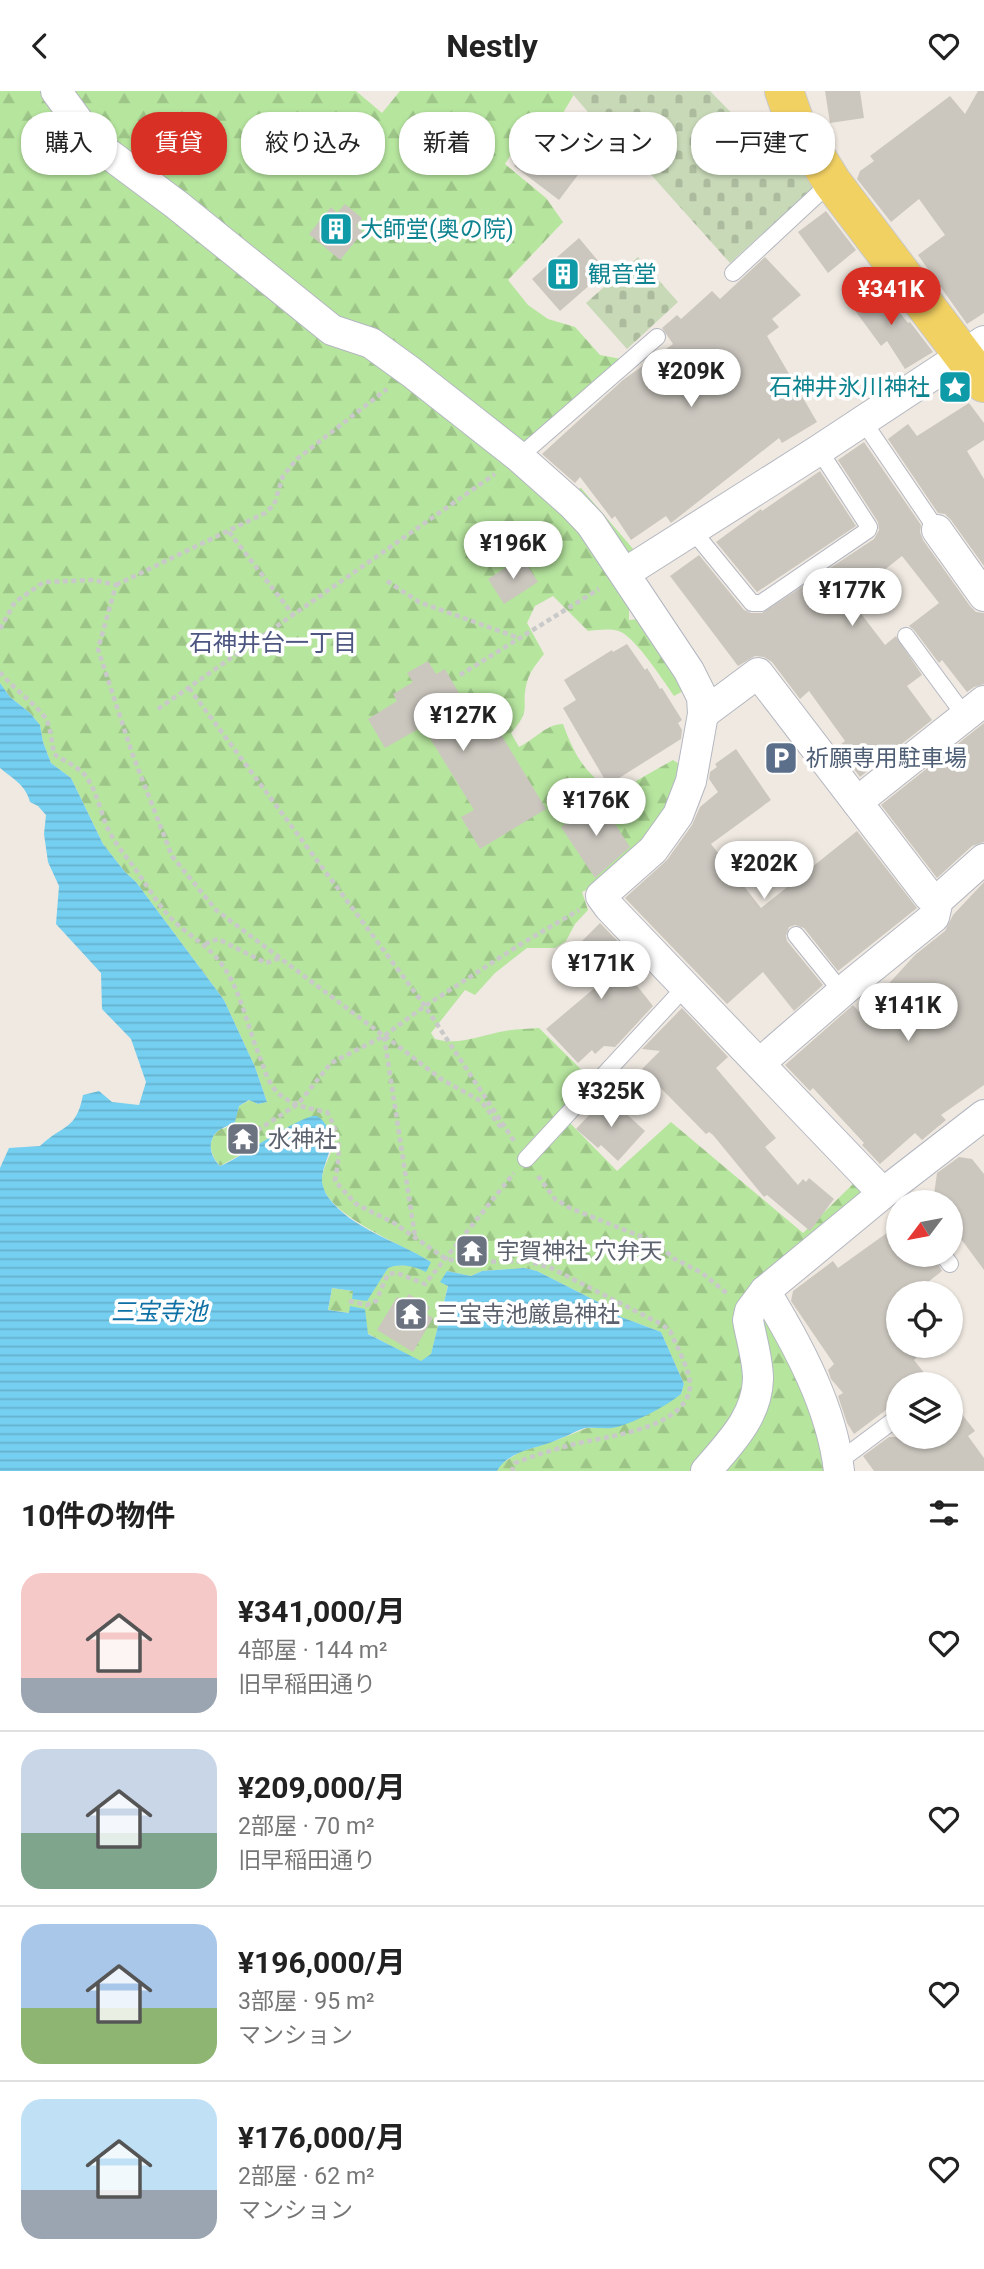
<!DOCTYPE html>
<html lang="ja">
<head>
<meta charset="utf-8">
<style>
	:root { --surface:#fff; --page:#f6f6f6; --text:#222; --muted:#767676; --line:#e0e0e0; --accent:#d93025 }
	body { margin:0; font-family:Roboto,"Noto Sans JP",sans-serif; background:var(--page); color:var(--text); height:100vh; display:flex; flex-direction:column; font-size:26px; white-space:nowrap }
	* { box-sizing:border-box; margin:0 }
	p { font-size:23px; color:var(--muted) }
	.icon { flex:none; width:38px; height:38px; fill:none; stroke:currentColor; stroke-width:2; stroke-linecap:round; stroke-linejoin:round }
	.map { position:relative; height:1380px; overflow:hidden }
	.side { display:flex; flex-direction:column; background:var(--surface); flex:1 }
	.side>* { flex:none }
	.hud { position:absolute; left:21px; top:21px; width:943px; height:63px; display:flex; gap:14px }
	.needle { width:46px; rotate:238deg }
	.buttons { position:absolute; left:886px; top:1099px; display:grid; gap:14px }
	.buttons a { display:grid; place-items:center; width:77px; height:77px; border-radius:50%; background:var(--surface); box-shadow:0 2px 5px #0004; font-size:35px }
	.price { position:absolute; translate:-50% -60px; padding:0 16px; border-radius:24px; background:#fff; color:#222; font-size:23px; line-height:46px; filter:drop-shadow(0 2px 4px #0008) }
	.price::after { content:''; position:absolute; left:50%; top:42px; width:21px; height:16px; margin-left:-10px; background:inherit; clip-path:polygon(0 0,100% 0,50% 100%) }
	.price.active { background:var(--accent); color:#fff }
	ul { padding:0; list-style:none }
	li { display:flex; align-items:center; gap:21px; height:175px; padding:0 21px }
	li+li { border-top:2px solid var(--line) }
	li span { display:grid; place-items:center; flex:none; width:196px; height:140px; border-radius:21px; color:#555 }
	li>.icon { margin-inline-start:auto }
	span .icon { width:84px; height:84px; fill:#fffc; stroke-width:1 }
	li b { font-size:30px }
	h2 { display:flex; justify-content:space-between; align-items:center; height:84px; padding:0 21px; font-size:30px }
	.pill { padding:0 24px; border-radius:28px; background:var(--surface); box-shadow:0 2px 5px #0004; font-size:24px; line-height:63px }
	.pill.active { background:var(--accent); color:#fff }
	header { display:flex; justify-content:space-between; align-items:center; height:91px; padding:0 21px; background:var(--surface); font-size:32px; font-weight:700 }
	.map>svg:first-child { display:block }
	.forest { fill:url(#forest-firs) }
	.cemetery { fill:url(#cemetery-stones) }
	.water { fill:url(#water-rules) }
	.building { fill:#cbc7bf }
	.lines { fill:none; stroke-linecap:round; stroke-linejoin:round }
	.lane-casing { stroke:#b4b7c1; stroke-width:18 }
	.street-casing { stroke:#b4b7c1; stroke-width:32 }
	.primary-casing { stroke:#c9c9c9; stroke-width:40 }
	.path { stroke:#c9c9c9; stroke-width:4.5; stroke-dasharray:5 3.5; stroke-linecap:butt }
	.lane { stroke:#fff; stroke-width:16 }
	.street { stroke:#fff; stroke-width:30 }
	.primary { stroke:#f2d163; stroke-width:38 }
	.labels { text-anchor:middle; dominant-baseline:central; stroke-width:7; stroke-linejoin:round; paint-order:stroke }
	.culture-label { font-size:23px; fill:#0d838f; stroke:#fff; text-anchor:start }
	.service-label { font-size:23px; fill:#4e5e75; stroke:#fff; text-anchor:start }
	.worship-label { font-size:23px; fill:#5b616d; stroke:#fff; text-anchor:start }
	.neighbourhood-label { font-size:24px; fill:#4d5680; stroke:#fff }
	.water-label { font-size:24px; font-style:italic; fill:#0d6fa3; stroke:#fff }
</style>
</head>
<body>
<header><svg class="icon" aria-label="back" viewBox="0 0 24 24"><path d="M15 5l-7 7 7 7"/></svg>Nestly<svg class="icon" aria-label="heart" viewBox="0 0 24 24"><path d="M12 20l-8-8c-3-5 5-10 8-4 3-6 11-1 8 4z"/></svg></header>
<div class="map">
<svg width="984" height="1380" viewBox="0 0 984 1380">
	<defs>
		<pattern id="forest-firs" width="22" height="20" patternUnits="userSpaceOnUse" patternTransform="scale(1.75)"><rect width="22" height="20" fill="#b6e59e"/><path d="M5 1l3.5 6h-7zM16 11l3.5 6h-7z" fill="#9dc588"/></pattern>
		<pattern id="cemetery-stones" width="16" height="16" patternUnits="userSpaceOnUse" patternTransform="scale(1.75)"><rect width="16" height="16" fill="#c8d9b8"/><path d="M2 7V4a2 2 0 0 1 4 0v3zM10 15v-3a2 2 0 0 1 4 0v3z" fill="#acbb9e"/></pattern>
		<pattern id="water-rules" width="6" height="5" patternUnits="userSpaceOnUse" patternTransform="scale(1.75)"><rect width="6" height="5" fill="#75cff0"/><path d="M0 2.5h6" fill="none" stroke="#66b2ce"/></pattern>
	</defs>
	<rect width="100%" height="100%" fill="#efe9e1"/>
	<!-- forest -->
	<path class="forest" d="M0,0H356L382,22L400,0H576L563,22C533,23 520,50 505,73L546,107L563,131L508,189L528,214L548,228L575,236L600,264L621,268L517,357L569,402L581,397L634,459L640,480L629,503V529L647,527L683,600L674,605C663,589 637,549 621,541C612,537 598,539 588,540L553,505L535,515L527,532L544,563C537,572 530,580 527,591C520,618 533,617 511,642L519,656C534,649 546,633 563,633C576,668 584,679 613,703L673,669L679,673C674,696 664,736 649,755C634,776 605,791 582,801L588,819L575,833L566,850L555,857H527L495,882L475,904L465,899L431,942L435,948C460,955 481,944 505,940C516,938 528,938 539,937L601,998L570,1032L617,1080L671,1031L803,1142L854,1092L870,1103L761,1197L820,1320L825,1380H497L501,1373L520,1361L560,1348L587,1337H611L647,1323L681,1303L684,1293L661,1241L621,1226L604,1214L537,1180L524,1177L482,1180L471,1185L447,1180L441,1191L448,1194L431,1264L421,1271L367,1242L350,1222L328,1219L332,1197L353,1200L366,1210L388,1177C401,1171 413,1178 431,1171C404,1154 327,1125 322,1092C321,1082 327,1071 331,1061L301,1030L220,1075C211,1066 206,1050 218,1040C226,1033 220,1042 228,1035C235,1030 237,1022 239,1015L250,1009L258,1013L267,1011L255,976L224,909L136,791L125,781L103,753L71,687L51,672L43,651L40,634L30,622L10,606L0,592Z"/>
	<!-- cemetery -->
	<g class="cemetery">
		<polygon points="570,0 710,0 768,59 782,47 814,96 730,172 645,77 621,60"/>
		<polygon points="638,166 678,211 627,258 586,212"/>
	</g>
	<!-- water -->
	<path class="water" d="M0,592L10,606L30,622L40,634L43,651L51,672L71,687L103,753L125,781L136,791L224,909L255,976L267,1011L258,1013L249,1009L239,1015L235,1031C230,1034 224,1036 219,1039C206,1049 210,1066 220,1075C240,1067 298,1026 314,1025C319,1025 320,1027 323,1030C342,1053 321,1069 322,1091C323,1096 325,1102 328,1106C351,1138 398,1150 431,1171L426,1181C415,1175 399,1172 388,1177L367,1210L352,1208L353,1200L332,1197L328,1219L349,1222L350,1215L365,1218L368,1243L421,1270L431,1263L448,1195L440,1191L447,1180L471,1185L482,1180L524,1177L537,1180L604,1214L621,1226L661,1241L684,1293L681,1303C667,1315 631,1334 612,1337C603,1338 594,1336 585,1337C575,1340 568,1345 559,1348C538,1358 510,1358 497,1380H0V1077L9,1057L40,1055C63,1033 76,1040 83,1004L99,1000L112,1011L139,1014L146,991L131,948L102,918L101,882L56,833L59,795L48,771L44,743L46,724L38,715L30,711C26,694 12,687 0,677Z"/>
	<!-- building -->
	<g class="building">
		<polygon points="825,0 860,0 864,27 830,32"/>
		<polygon points="978,0 984,0 984,222 967,233 918,164 945,144 919,108 891,131 857,88 860,80 874,70 870,65 950,5 965,23"/>
		<polygon points="548,30 593,64 559,109 514,75"/>
		<polygon points="345,113 362,127 356,135 363,141 340,169 309,143 331,116 337,122"/>
		<polygon points="826,120 856,159 828,182 798,141"/>
		<polygon points="579,147 599,171 593,176 600,185 560,220 532,188"/>
		<polygon points="765,166 801,204 772,228 779,236 767,245 817,331 782,352 779,347 671,432 666,425 631,449 615,425 612,428 580,386 575,392 542,363 623,289 673,253 662,237 677,224 681,228 712,200 720,208"/>
		<polygon points="877,194 908,232 910,231 933,261 905,278 887,250 881,255 851,214"/>
		<polygon points="969,312 984,332 984,349 967,360 984,388 984,475 951,429 945,423 938,422 888,348 908,333 917,345"/>
		<polygon points="864,351 921,434 920,441 923,449 970,515 976,521 984,522 984,593 974,596 967,601 942,569 939,572 914,539 909,535 939,512 902,465 849,507 885,554 896,545 922,584 907,595 932,629 860,686 837,656 845,650 809,600 800,608 772,571 764,566 755,565 738,575 670,485 699,464 744,519 751,522 762,522 874,448 879,439 878,431 838,369"/>
		<polygon points="820,380 856,435 757,501 716,451 761,418 762,420"/>
		<polygon points="524,469 538,491 504,513 488,488 513,472 515,475"/>
		<polygon points="627,553 645,579 647,577 660,598 662,597 682,629 678,632 682,639 681,648 608,694 563,617 576,609 564,589 612,559 613,561"/>
		<polygon points="428,570 436,583 445,578 477,633 490,625 546,718 480,758 461,726 474,719 428,644 425,645 420,637 385,657 368,628 397,610 393,603 413,591 407,582"/>
		<polygon points="984,632 984,751 972,755 937,787 881,714"/>
		<polygon points="736,658 771,709 711,753 761,817 857,740 917,817 838,880 804,837 795,834 789,836 786,845 787,850 823,894 794,920 763,881 727,913 625,807 667,769 692,734 700,716 718,701 709,688 710,681 717,676 715,673"/>
		<polygon points="600,710 630,756 595,787 561,736"/>
		<polygon points="984,791 984,994 941,1024 946,1029 922,1049 915,1042 880,1073 862,1054 864,1052 813,997 810,1000 785,974 853,914 861,923 915,864 945,840 953,824"/>
		<polygon points="600,832 626,859 616,868 653,915 615,956 604,955 595,963 592,959 578,972 546,938 603,890 575,857"/>
		<polygon points="682,917 728,966 716,977 776,1047 765,1056 798,1094 803,1088 806,1091 809,1087 834,1108 810,1140 767,1104 764,1106 713,1044 709,1041 706,1043 642,978 660,960 642,958"/>
		<polygon points="607,1005 645,1040 618,1070 601,1054 598,1057 576,1038"/>
		<polygon points="959,1066 972,1068 984,1083 984,1179 950,1133 950,1111 933,1111 937,1082"/>
		<polygon points="898,1134 898,1164 933,1164 942,1180 914,1202 898,1202 898,1255 907,1255 917,1266 914,1269 933,1293 898,1293 898,1310 854,1343 847,1332 838,1305 843,1302 831,1288 828,1279 834,1273 791,1210 793,1200 833,1170 838,1177"/>
		<polygon points="409,1203 430,1216 426,1223 433,1227 413,1261 377,1239 397,1206 404,1210"/>
		<polygon points="961,1322 975,1340 968,1345 984,1367 984,1380 874,1380 863,1365 889,1346 950,1346 950,1328"/>
	</g>
	<g class="lines">
		<defs>
			<g id="lane">
				<polyline points="733,182 831,91"/>
				<polyline points="863,330 937,439"/>
				<polyline points="519,366 657,246"/>
				<polyline points="693,440 752,512 761,512 868,439 869,436 819,359"/>
				<polyline points="906,545 965,625"/>
				<polyline points="796,844 842,901"/>
				<polyline points="526,1068 686,895"/>
				<polyline points="943,1164 950,1173"/>
				<polyline points="838,1371 898,1326"/>
			</g>
			<g id="street">
				<polyline points="56,0 94,52 177,114 332,239 371,252 411,281 519,366 572,413 591,433 689,580 702,606 703,623 691,690 678,724 653,759 601,805 609,816 883,1102"/>
				<polyline points="937,439 984,505"/>
				<polyline points="625,482 819,359 984,250"/>
				<polyline points="703,623 758,582 929,805 938,809"/>
				<polyline points="857,711 984,610"/>
				<polyline points="760,972 849,895 934,826 938,809 984,768"/>
				<path d="M765,1200C798,1254 832,1317 839,1380"/>
				<path d="M706,1380C729,1353 757,1326 758,1288C758,1269 751,1247 748,1229L750,1220L765,1200L891,1096L984,1024"/>
			</g>
			<polyline id="primary" points="784,0 795,31 832,91 984,292"/>
		</defs>
		<!-- lane casing -->
		<use href="#lane" class="lane-casing"/>
		<!-- street casing -->
		<use href="#street" class="street-casing"/>
		<!-- primary casing -->
		<use href="#primary" class="primary-casing"/>
		<!-- path -->
		<g class="path">
			<polyline points="229,441 294,525"/>
			<polyline points="387,490 419,511 519,547"/>
			<polyline points="116,494 265,422 274,414 283,385 297,368 387,298"/>
			<polyline points="0,538 15,511 44,491 94,489 116,494 98,558 132,662 172,765 216,819 384,945 415,1145"/>
			<path d="M0,581C11,596 42,618 47,630C51,640 52,652 54,663C64,670 77,675 85,684C97,700 100,720 108,738C116,755 128,767 138,782C148,796 157,812 169,825C186,844 208,853 223,875C242,902 248,939 261,969C265,981 269,993 278,1002C291,1014 310,1018 327,1021C342,1048 340,1061 335,1090L356,1113L394,1132L446,1168L465,1171L528,1170L551,1177L663,1234L670,1240C676,1254 691,1281 690,1296C685,1339 604,1345 571,1354C552,1359 533,1365 515,1372L512,1380"/>
			<polyline points="460,584 599,498"/>
			<polyline points="189,597 425,915 514,1050"/>
			<polyline points="158,618 495,383"/>
			<polyline points="205,853 218,848 266,872 280,867"/>
			<polyline points="385,945 441,988 481,1010 503,1039"/>
			<polyline points="250,1044 298,1013 331,972 384,945 425,915 521,853 579,819"/>
			<polyline points="538,1085 555,1108 570,1117 657,1152 673,1167 702,1182 729,1204"/>
			<polyline points="349,1210 367,1214 376,1210 388,1183 397,1182 425,1193 514,1082"/>
		</g>
		<!-- lane -->
		<use href="#lane" class="lane"/>
		<!-- street -->
		<use href="#street" class="street"/>
		<!-- primary -->
		<use href="#primary" class="primary"/>
	</g>
	<!-- icons -->
	<defs>
		<symbol id="building-square" viewBox="-11 -11 22 22"><rect x="-9" y="-9" width="18" height="18" rx="4" fill="#0f9aa8" stroke="#fff"/><path d="M-4-6H4V6H1V3H-1V6H-4ZM-2.5-4.3h1.7v1.8h-1.7ZM.8-4.3h1.7v1.8H.8ZM-2.5-1h1.7V.8h-1.7ZM.8-1h1.7V.8H.8Z" fill="#fff"/></symbol>
		<symbol id="sight-square" viewBox="-11 -11 22 22"><rect x="-9" y="-9" width="18" height="18" rx="4" fill="#0f9aa8" stroke="#fff"/><path d="M0-6L1.8-2.2L6-1.7L2.9 1.2L3.7 5.4L0 3.3L-3.7 5.4L-2.9 1.2L-6-1.7L-1.8-2.2Z" fill="#fff"/></symbol>
		<symbol id="parking-square" viewBox="-11 -11 22 22"><rect x="-9" y="-9" width="18" height="18" rx="4" fill="#5c6f8a" stroke="#fff"/><path d="M-3.5-5.5H1a3.5 3.5 0 0 1 0 7H-1V5.5H-3.5ZM-1-3.4V-.6H.8a1.4 1.4 0 0 0 0-2.8Z" fill="#fff"/></symbol>
		<symbol id="temple-square" viewBox="-11 -11 22 22"><rect x="-9" y="-9" width="18" height="18" rx="4" fill="#6b7280" stroke="#fff"/><path d="M0-6L5-2H3V0L6.5 2.5H4V6H1.5V3h-3V6H-4V2.5H-6.5L-3 0V-2H-5Z" fill="#fff"/></symbol>
	</defs>
	<g fill-rule="evenodd">
		<use href="#building-square" x="317" y="119" width="38" height="38"/>
		<use href="#building-square" x="544" y="164" width="38" height="38"/>
		<use href="#sight-square" x="936" y="277" width="38" height="38"/>
		<use href="#parking-square" x="762" y="648" width="38" height="38"/>
		<use href="#temple-square" x="224" y="1029" width="38" height="38"/>
		<use href="#temple-square" x="453" y="1141" width="38" height="38"/>
		<use href="#temple-square" x="392" y="1204" width="38" height="38"/>
	</g>
	<g class="labels">
		<!-- culture labels -->
		<g class="culture-label">
			<text x="360" y="138">大師堂(奥の院)</text>
			<text x="588" y="183">観音堂</text>
			<text x="930" y="296" text-anchor="end">石神井氷川神社</text>
		</g>
		<!-- service labels -->
		<g class="service-label">
			<text x="806" y="667">祈願専用駐車場</text>
		</g>
		<!-- worship labels -->
		<g class="worship-label">
			<text x="268" y="1048">水神社</text>
			<text x="496" y="1160">宇賀神社 穴弁天</text>
			<text x="436" y="1223">三宝寺池厳島神社</text>
		</g>
		<!-- neighbourhood labels -->
		<g class="neighbourhood-label">
			<text x="273" y="552">石神井台一丁目</text>
		</g>
		<!-- water labels -->
		<g class="water-label">
			<text x="159" y="1221">三宝寺池</text>
		</g>
	</g>
</svg>
<div class="buttons">
<a><svg class="needle" viewBox="-14 -14 28 28"><path d="M0-13l5 13h-10z" fill="#e53935"/><path d="M0 13l5-13h-10z" fill="#767676"/></svg></a>
<a><svg class="icon" aria-label="locate" viewBox="0 0 24 24"><circle cx="12" cy="12" r="6"/><path d="M12 2v4M12 18v4M2 12h4M18 12h4"/></svg></a>
<a><svg class="icon" aria-label="layers" viewBox="0 0 24 24"><path d="M12 4l9 5-9 5-9-5zM3 14l9 5 9-5"/></svg></a>
</div>
<b class="price active" style="left:891px;top:236px">¥341K</b>
<b class="price" style="left:691px;top:318px">¥209K</b>
<b class="price" style="left:513px;top:490px">¥196K</b>
<b class="price" style="left:852px;top:537px">¥177K</b>
<b class="price" style="left:463px;top:662px">¥127K</b>
<b class="price" style="left:596px;top:747px">¥176K</b>
<b class="price" style="left:764px;top:810px">¥202K</b>
<b class="price" style="left:601px;top:910px">¥171K</b>
<b class="price" style="left:908px;top:952px">¥141K</b>
<b class="price" style="left:611px;top:1038px">¥325K</b>
<div class="hud">
<a class="pill">購入</a>
<a class="pill active">賃貸</a>
<a class="pill">絞り込み</a>
<a class="pill">新着</a>
<a class="pill">マンション</a>
<a class="pill">一戸建て</a>
</div>
</div>
<section class="side">
<h2>10件の物件<svg class="icon" aria-label="filters" viewBox="0 0 24 24"><path d="M4 7h16M4 17h16"/><circle cx="9" cy="7" r="2"/><circle cx="15" cy="17" r="2"/></svg></h2>
<ul>
<li><span style="background:linear-gradient(#f6c9c9 75%,#9aa5b1 0)"><svg class="icon" aria-label="home" viewBox="0 0 24 24"><path d="M3 11l9-7 9 7M6 9v11h12V9"/></svg></span><div><b>¥341,000/月</b><p>4部屋 · 144 m²</p><p>旧早稲田通り</p></div><svg class="icon" aria-label="heart" viewBox="0 0 24 24"><path d="M12 20l-8-8c-3-5 5-10 8-4 3-6 11-1 8 4z"/></svg></li>
<li><span style="background:linear-gradient(#c9d6e8 60%,#7fa58c 0)"><svg class="icon" aria-label="home" viewBox="0 0 24 24"><path d="M3 11l9-7 9 7M6 9v11h12V9"/></svg></span><div><b>¥209,000/月</b><p>2部屋 · 70 m²</p><p>旧早稲田通り</p></div><svg class="icon" aria-label="heart" viewBox="0 0 24 24"><path d="M12 20l-8-8c-3-5 5-10 8-4 3-6 11-1 8 4z"/></svg></li>
<li><span style="background:linear-gradient(#a9c7e8 60%,#8fb573 0)"><svg class="icon" aria-label="home" viewBox="0 0 24 24"><path d="M3 11l9-7 9 7M6 9v11h12V9"/></svg></span><div><b>¥196,000/月</b><p>3部屋 · 95 m²</p><p>マンション</p></div><svg class="icon" aria-label="heart" viewBox="0 0 24 24"><path d="M12 20l-8-8c-3-5 5-10 8-4 3-6 11-1 8 4z"/></svg></li>
<li><span style="background:linear-gradient(#bfe0f5 65%,#9aa5b1 0)"><svg class="icon" aria-label="home" viewBox="0 0 24 24"><path d="M3 11l9-7 9 7M6 9v11h12V9"/></svg></span><div><b>¥176,000/月</b><p>2部屋 · 62 m²</p><p>マンション</p></div><svg class="icon" aria-label="heart" viewBox="0 0 24 24"><path d="M12 20l-8-8c-3-5 5-10 8-4 3-6 11-1 8 4z"/></svg></li>
</ul>
</section>
</body>
</html>
